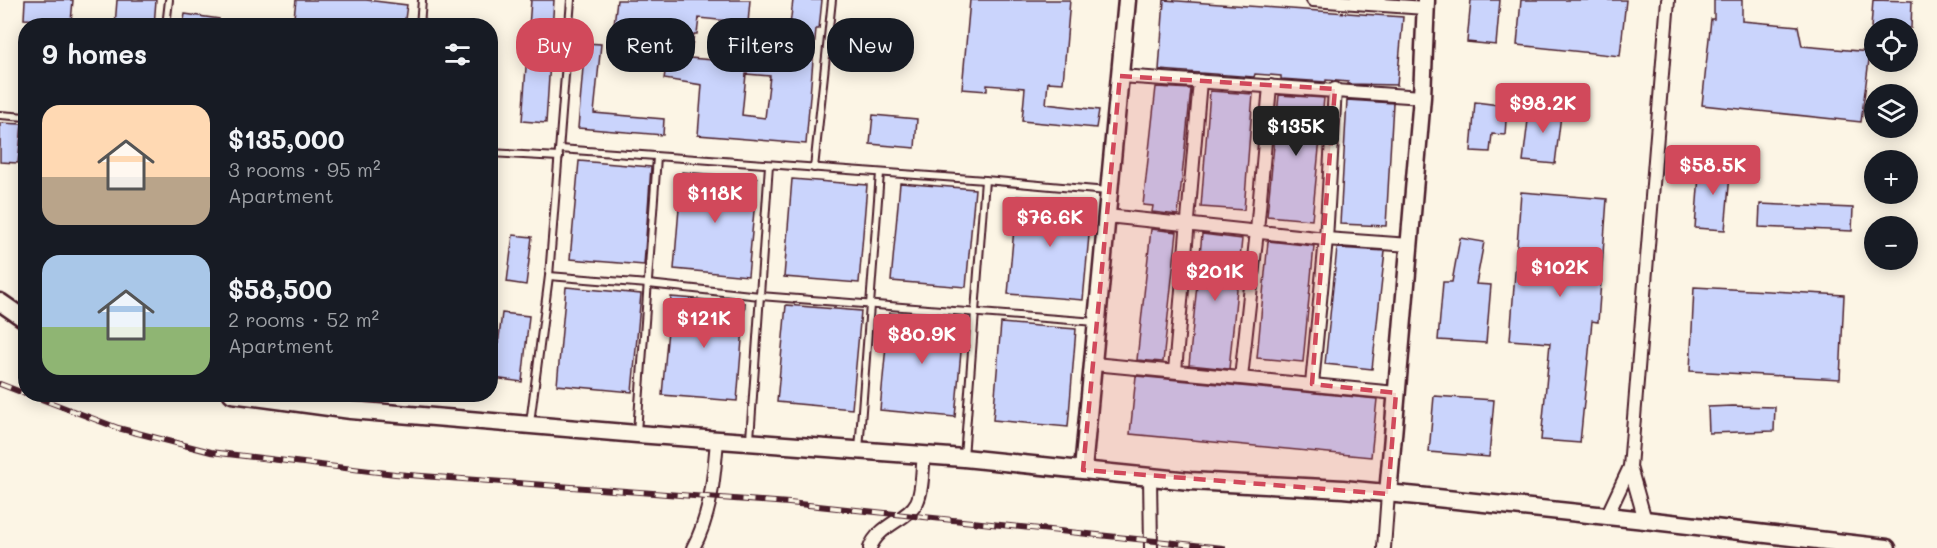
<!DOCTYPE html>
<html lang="en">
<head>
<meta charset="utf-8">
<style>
	:root { --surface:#171b24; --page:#20242c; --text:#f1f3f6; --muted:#9ea1a6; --accent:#d1495b }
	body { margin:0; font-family:Mali,sans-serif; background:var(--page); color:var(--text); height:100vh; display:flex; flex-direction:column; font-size:22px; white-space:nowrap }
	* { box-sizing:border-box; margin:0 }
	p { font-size:20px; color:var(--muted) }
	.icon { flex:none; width:33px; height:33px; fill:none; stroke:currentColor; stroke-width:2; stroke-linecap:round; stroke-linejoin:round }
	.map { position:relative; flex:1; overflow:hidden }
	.drawer { position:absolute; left:18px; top:18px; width:480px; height:384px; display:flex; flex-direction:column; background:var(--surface); border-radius:24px; box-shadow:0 3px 15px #0003 }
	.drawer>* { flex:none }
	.banner { position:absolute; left:516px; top:18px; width:570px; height:54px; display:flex; gap:12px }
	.controls { position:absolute; left:1864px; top:18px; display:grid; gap:12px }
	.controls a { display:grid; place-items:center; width:54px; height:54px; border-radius:50%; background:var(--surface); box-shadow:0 3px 15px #0003; font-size:30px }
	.price { position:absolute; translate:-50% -51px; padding:0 14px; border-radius:6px; background:var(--accent); color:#fff; font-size:20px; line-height:39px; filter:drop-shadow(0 2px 3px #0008) }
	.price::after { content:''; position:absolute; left:50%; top:36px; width:18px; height:14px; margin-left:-9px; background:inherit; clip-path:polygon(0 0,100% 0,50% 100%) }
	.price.current { background:#222; color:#fff }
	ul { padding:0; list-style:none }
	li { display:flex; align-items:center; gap:18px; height:150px; padding:0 24px }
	li span { display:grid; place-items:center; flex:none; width:168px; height:120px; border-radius:18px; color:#555 }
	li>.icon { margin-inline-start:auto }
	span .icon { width:72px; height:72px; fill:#fffc; stroke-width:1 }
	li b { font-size:26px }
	h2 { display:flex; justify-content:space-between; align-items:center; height:72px; padding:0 24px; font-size:26px }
	.tag { padding:0 21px; border-radius:24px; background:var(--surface); box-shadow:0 3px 15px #0003; font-size:21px; line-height:54px }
	.tag.current { background:var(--accent); color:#fff }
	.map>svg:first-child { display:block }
	.building { fill:#cad4fc; stroke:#4a1f2b; stroke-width:1.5; fill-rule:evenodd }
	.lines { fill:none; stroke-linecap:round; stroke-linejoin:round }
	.lane-casing { stroke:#4a1f2b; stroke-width:10 }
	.street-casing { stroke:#4a1f2b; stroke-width:16 }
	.secondary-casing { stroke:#4a1f2b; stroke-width:21 }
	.lane { stroke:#fcf5e5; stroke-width:6 }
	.street { stroke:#fcf5e5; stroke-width:12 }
	.secondary { stroke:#fcf5e5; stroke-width:16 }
	.rail-casing { stroke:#4a1f2b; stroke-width:6 }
	.rail { stroke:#fcf5e5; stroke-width:4; stroke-dasharray:11; stroke-linecap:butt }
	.marked { fill:#d1495b; fill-opacity:0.2; stroke:#d1495b; stroke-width:4.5; stroke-dasharray:12 8; stroke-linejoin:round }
</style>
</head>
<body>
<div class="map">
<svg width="1937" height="548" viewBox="0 0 1937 548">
	<rect width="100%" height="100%" fill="#fcf5e5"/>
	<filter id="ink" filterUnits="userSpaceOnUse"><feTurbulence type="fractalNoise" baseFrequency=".0167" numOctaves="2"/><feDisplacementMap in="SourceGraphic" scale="12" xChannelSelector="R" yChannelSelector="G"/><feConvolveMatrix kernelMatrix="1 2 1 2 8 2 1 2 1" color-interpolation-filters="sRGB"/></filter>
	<g filter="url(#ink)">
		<!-- building -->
		<g class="building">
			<polygon points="25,0 73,0 71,22 24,19"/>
			<polygon points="117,0 156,0 154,26 115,26"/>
			<polygon points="296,0 366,0 407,5 404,26 293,26"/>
			<polygon points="531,0 554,0 546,123 522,121"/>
			<path d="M617,0H750L748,23L699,18L697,34H694L690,58L737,62L740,30L789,34L793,0H822L819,29H816L813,60L806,144L698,135L702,85L664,79L669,47H676L677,32L614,24ZM746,74L770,76L765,118L742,115Z"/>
			<polygon points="970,0 1070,0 1063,83 1048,82 1046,104 1099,110 1096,128 1022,121 1025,88 987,85 987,91 962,89"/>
			<polygon points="1164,0 1403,17 1397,85 1348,84 1348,82 1326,80 1326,82 1281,79 1281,76 1255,74 1254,77 1159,70"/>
			<polygon points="1471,0 1500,0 1496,45 1467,42"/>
			<polygon points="1521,0 1626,0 1620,56 1517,45"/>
			<polygon points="1714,0 1742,0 1742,21 1798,26 1802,46 1870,52 1861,122 1702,105 1711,19 1714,19"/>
			<polygon points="1873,0 1912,1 1911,28 1871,28"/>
			<polygon points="185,14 219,19 218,26 183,26"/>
			<polygon points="585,43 601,44 594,113 664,119 663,135 578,128"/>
			<polygon points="1156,87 1191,89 1178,215 1152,212 1153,206 1143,205"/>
			<polygon points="1210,91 1253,94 1244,210 1201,207"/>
			<polygon points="1279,95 1324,98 1312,220 1267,216"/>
			<polygon points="1347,100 1393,103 1386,226 1340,224"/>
			<polygon points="1475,102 1507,106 1505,135 1492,134 1490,152 1471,151"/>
			<polygon points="1530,104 1562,107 1555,164 1523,161"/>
			<polygon points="873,115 917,119 915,148 870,144"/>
			<polygon points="0,123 22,124 18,163 0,162"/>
			<polygon points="579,161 651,167 644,265 570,259"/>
			<polygon points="1700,162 1731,164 1725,230 1695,228"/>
			<polygon points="682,172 757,178 748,276 674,269"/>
			<polygon points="792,179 867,185 859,283 784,277"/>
			<polygon points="900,183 975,189 966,287 891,281"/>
			<polygon points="1521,192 1607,199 1598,322 1592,321 1580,443 1541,440 1550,343 1510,340"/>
			<polygon points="1017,196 1092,203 1083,300 1008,294"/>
			<polygon points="1760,204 1853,208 1852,231 1759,227"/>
			<polygon points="1151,229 1177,232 1163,362 1137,360"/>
			<polygon points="1202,234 1242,239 1229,369 1189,365"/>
			<polygon points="513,235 532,237 526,285 507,282"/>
			<polygon points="1460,238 1484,242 1476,284 1491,285 1486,343 1438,340 1443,282 1452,282"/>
			<polygon points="1268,241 1314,246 1303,362 1257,358"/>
			<polygon points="1337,248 1385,251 1372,369 1325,364"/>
			<polygon points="566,287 641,294 632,392 557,385"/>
			<polygon points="1694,287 1844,295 1840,379 1690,371"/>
			<polygon points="671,297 745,303 737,401 662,395"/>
			<polygon points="786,305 861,311 852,409 777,402"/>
			<polygon points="502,313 529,316 522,382 494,378"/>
			<polygon points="889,313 964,319 955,417 880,410"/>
			<polygon points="1001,323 1076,329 1068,427 993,420"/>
			<polygon points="1136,376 1377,399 1371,457 1130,434"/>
			<polygon points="1434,396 1494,400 1489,457 1429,452"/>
			<polygon points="1733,406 1775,407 1774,431 1709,433 1708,407"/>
		</g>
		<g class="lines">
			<defs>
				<g id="lane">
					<polyline points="166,26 169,0"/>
					<polyline points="420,26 422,0"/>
					<polyline points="0,115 26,117"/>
					<polyline points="560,149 985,180 1107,191"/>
					<polyline points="490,153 559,157"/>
					<polyline points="814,168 832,0"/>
					<polyline points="549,276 648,284 760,296 1096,322"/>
					<polyline points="530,423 549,276 571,0"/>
					<polyline points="637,432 657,157"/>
					<polyline points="750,439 769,165"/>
					<polyline points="859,450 880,173"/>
					<polyline points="964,457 985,180"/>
				</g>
				<g id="street">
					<polyline points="1313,0 1425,8"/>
					<polyline points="1120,76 1422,97"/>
					<polyline points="1107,216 1326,239 1410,245"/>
					<polyline points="1094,364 1396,393"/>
					<polyline points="1175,371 1200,81"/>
					<polyline points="1241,378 1257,231 1270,86"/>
					<polyline points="1312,384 1326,239 1335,89"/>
					<polyline points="1150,477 1151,548"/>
					<polyline points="1607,516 1630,467"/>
					<polyline points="1645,520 1630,467 1668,0"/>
					<path d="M693,548C711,515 714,477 717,440"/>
					<path d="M870,548C878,525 908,520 917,502C923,490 922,469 924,455"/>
					<polyline points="1384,548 1388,494"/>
				</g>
				<g id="secondary">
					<polyline points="0,302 26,320"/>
					<polyline points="232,394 351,410 637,434 964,458 1190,481 1343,489 1418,496 1645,520 1887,548"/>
					<polyline points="1083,470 1127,0"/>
					<polyline points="1388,494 1422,97 1426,0"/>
				</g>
			</defs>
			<!-- lane casing -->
			<use href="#lane" class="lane-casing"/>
			<!-- street casing -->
			<use href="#street" class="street-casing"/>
			<!-- secondary casing -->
			<use href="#secondary" class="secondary-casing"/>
			<!-- lane -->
			<use href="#lane" class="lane"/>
			<!-- street -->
			<use href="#street" class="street"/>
			<!-- secondary -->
			<use href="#secondary" class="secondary"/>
			<defs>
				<g id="rail">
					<polyline points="0,384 26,394"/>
					<polyline points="28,394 118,428 211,452 395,474 789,503 1223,548"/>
				</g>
			</defs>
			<!-- rail casing -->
			<use href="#rail" class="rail-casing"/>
			<!-- rail -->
			<use href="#rail" class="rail"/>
		</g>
	</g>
	<!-- marked area -->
	<path class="marked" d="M1120,76L1335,89L1312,384L1396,393L1388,494L1083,470Z"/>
</svg>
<div class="controls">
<a><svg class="icon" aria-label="locate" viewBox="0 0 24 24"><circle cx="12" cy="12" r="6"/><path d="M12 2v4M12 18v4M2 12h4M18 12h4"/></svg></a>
<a><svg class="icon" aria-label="layers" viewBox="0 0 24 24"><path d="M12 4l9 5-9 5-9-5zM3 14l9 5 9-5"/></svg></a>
<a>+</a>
<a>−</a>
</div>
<b class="price" style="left:1543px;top:134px">$98.2K</b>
<b class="price current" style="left:1296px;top:157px">$135K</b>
<b class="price" style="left:1713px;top:196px">$58.5K</b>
<b class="price" style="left:715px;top:224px">$118K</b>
<b class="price" style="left:1050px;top:248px">$76.6K</b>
<b class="price" style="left:1560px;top:298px">$102K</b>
<b class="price" style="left:1215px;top:302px">$201K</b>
<b class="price" style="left:704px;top:349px">$121K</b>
<b class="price" style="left:922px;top:365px">$80.9K</b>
<div class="banner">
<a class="tag current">Buy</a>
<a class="tag">Rent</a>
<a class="tag">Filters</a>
<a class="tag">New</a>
</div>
<section class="drawer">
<h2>9 homes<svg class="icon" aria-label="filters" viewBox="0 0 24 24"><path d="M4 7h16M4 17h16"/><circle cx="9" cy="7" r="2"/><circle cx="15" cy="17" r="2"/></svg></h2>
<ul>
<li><span style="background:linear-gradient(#ffd9b3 60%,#b9a48a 0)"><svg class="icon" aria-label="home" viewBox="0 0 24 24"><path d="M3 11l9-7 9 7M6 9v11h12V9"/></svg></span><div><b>$135,000</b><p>3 rooms · 95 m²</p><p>Apartment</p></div></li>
<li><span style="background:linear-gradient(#a9c7e8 60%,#8fb573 0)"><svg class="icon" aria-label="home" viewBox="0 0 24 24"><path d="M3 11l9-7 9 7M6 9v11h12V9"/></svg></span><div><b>$58,500</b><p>2 rooms · 52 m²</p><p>Apartment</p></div></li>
</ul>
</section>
</div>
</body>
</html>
